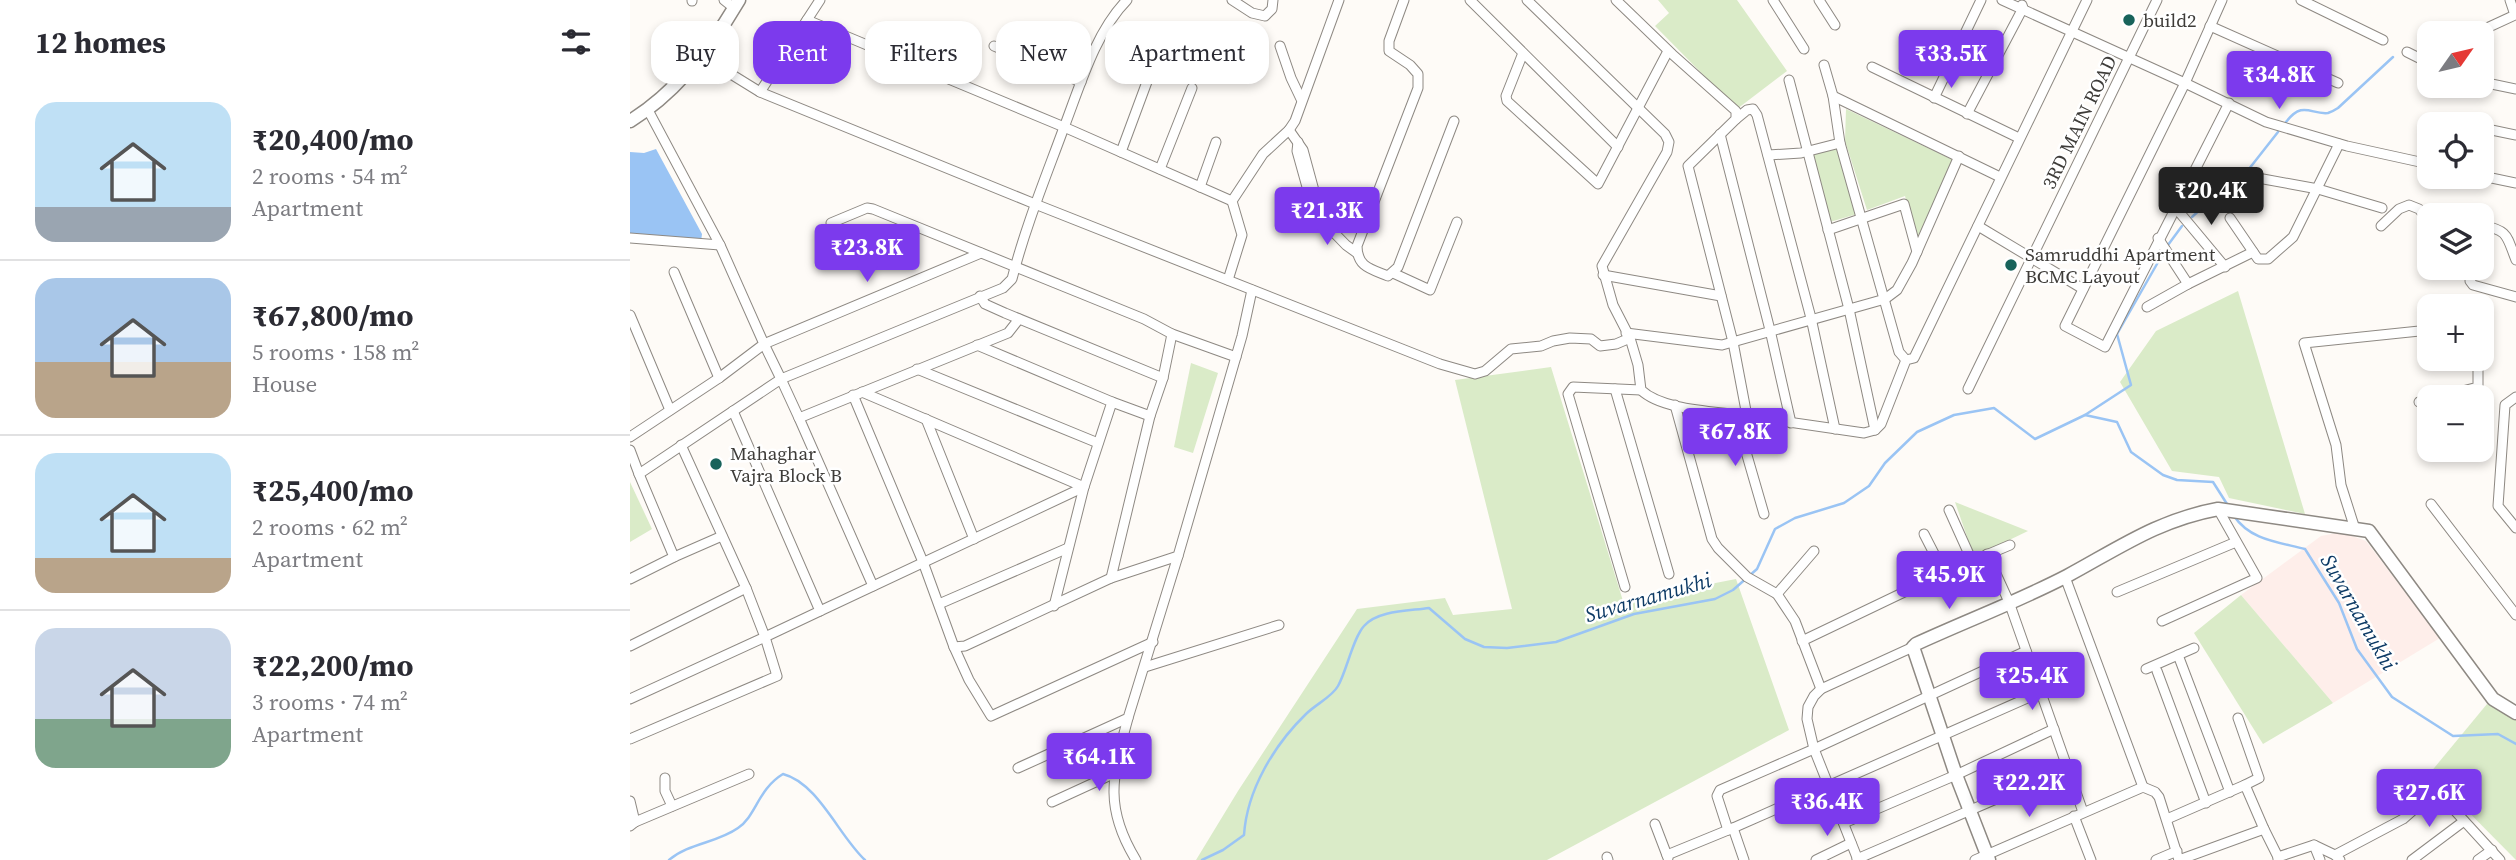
<!DOCTYPE html>
<html lang="en">
<head>
<meta charset="utf-8">
<style>
	:root { --surface:#fff; --page:#f7f7f7; --text:#2b2b33; --muted:#7c7c81; --line:#e1e1e2; --accent:#7c3aed }
	body { margin:0; font-family:"Source Serif 4",serif; background:var(--page); color:var(--text); height:100vh; display:flex; flex-direction:column; font-size:26px; white-space:nowrap }
	* { box-sizing:border-box; margin:0 }
	p { font-size:23px; color:var(--muted) }
	.icon { flex:none; width:38px; height:38px; fill:none; stroke:currentColor; stroke-width:2; stroke-linecap:round; stroke-linejoin:round }
	.map { position:relative; flex:1; overflow:hidden }
	.details { display:flex; flex-direction:column; background:var(--surface); width:630px }
	.details>* { flex:none }
	.guide { position:absolute; left:21px; top:21px; width:665px; height:63px; display:flex; gap:14px }
	.needle { width:46px; rotate:56deg }
	.fabs { position:absolute; left:1787px; top:21px; display:grid; gap:14px }
	.fabs a { display:grid; place-items:center; width:77px; height:77px; border-radius:14px; background:var(--surface); box-shadow:0 4px 10px #0003; font-size:35px }
	.price { position:absolute; translate:-50% -60px; padding:0 16px; border-radius:7px; background:var(--accent); color:#fff; font-size:23px; line-height:46px; filter:drop-shadow(0 2px 4px #0008) }
	.price::after { content:''; position:absolute; left:50%; top:42px; width:21px; height:16px; margin-left:-10px; background:inherit; clip-path:polygon(0 0,100% 0,50% 100%) }
	.price.active { background:#222; color:#fff }
	ul { padding:0; list-style:none }
	li { display:flex; align-items:center; gap:21px; height:175px; padding:0 35px }
	li+li { border-top:2px solid var(--line) }
	li span { display:grid; place-items:center; flex:none; width:196px; height:140px; border-radius:21px; color:#555 }
	li>.icon { margin-inline-start:auto }
	span .icon { width:84px; height:84px; fill:#fffc; stroke-width:1 }
	li b { font-size:30px }
	h2 { display:flex; justify-content:space-between; align-items:center; height:84px; padding:0 35px; font-size:30px }
	.chip { padding:0 24px; border-radius:21px; background:var(--surface); box-shadow:0 4px 10px #0003; font-size:24px; line-height:63px }
	.chip.active { background:var(--accent); color:#fff }
	main { display:flex; flex:1; min-height:0 }
	.map>svg:first-child { display:block }
	.industrial { fill:#feeeea }
	.green { fill:#daebc8 }
	.water { fill:#9ac4f4 }
	.lines { fill:none; stroke-linecap:round; stroke-linejoin:round }
	.stream { stroke:#9ac4f4; stroke-width:2.5 }
	.street-casing { stroke:#8e8983; stroke-width:11 }
	.secondary-casing { stroke:#8e8983; stroke-width:15 }
	.street { stroke:#fff; stroke-width:9 }
	.secondary { stroke:#fff; stroke-width:12 }
	.poi-dot { fill:#18635b; stroke:#fff; stroke-width:2.5 }
	.labels { text-anchor:middle; dominant-baseline:central; stroke-width:5; stroke-linejoin:round; paint-order:stroke }
	.poi-label { font-size:19px; fill:#3e3c39; stroke:#fff; text-anchor:start }
	.street-label { font-size:19px; fill:#3e3c39; stroke:#fff }
	.water-label { font-size:21px; font-style:italic; fill:#0d3a65; stroke:#fff }
</style>
</head>
<body>
<main>
<section class="details">
<h2>12 homes<svg class="icon" aria-label="filters" viewBox="0 0 24 24"><path d="M4 7h16M4 17h16"/><circle cx="9" cy="7" r="2"/><circle cx="15" cy="17" r="2"/></svg></h2>
<ul>
<li><span style="background:linear-gradient(#bfe0f5 75%,#9aa5b1 0)"><svg class="icon" aria-label="home" viewBox="0 0 24 24"><path d="M3 11l9-7 9 7M6 9v11h12V9"/></svg></span><div><b>₹20,400/mo</b><p>2 rooms · 54 m²</p><p>Apartment</p></div></li>
<li><span style="background:linear-gradient(#a9c7e8 60%,#b9a48a 0)"><svg class="icon" aria-label="home" viewBox="0 0 24 24"><path d="M3 11l9-7 9 7M6 9v11h12V9"/></svg></span><div><b>₹67,800/mo</b><p>5 rooms · 158 m²</p><p>House</p></div></li>
<li><span style="background:linear-gradient(#bfe0f5 75%,#b9a48a 0)"><svg class="icon" aria-label="home" viewBox="0 0 24 24"><path d="M3 11l9-7 9 7M6 9v11h12V9"/></svg></span><div><b>₹25,400/mo</b><p>2 rooms · 62 m²</p><p>Apartment</p></div></li>
<li><span style="background:linear-gradient(#c9d6e8 65%,#7fa58c 0)"><svg class="icon" aria-label="home" viewBox="0 0 24 24"><path d="M3 11l9-7 9 7M6 9v11h12V9"/></svg></span><div><b>₹22,200/mo</b><p>3 rooms · 74 m²</p><p>Apartment</p></div></li>
</ul>
</section>
<div class="map">
<svg width="1886" height="860" viewBox="0 0 1886 860">
	<rect width="100%" height="100%" fill="#fefbf7"/>
	<!-- industrial -->
	<polygon class="industrial" points="1711,532 1736,541 1810,638 1703,703 1611,595 1691,536"/>
	<!-- green -->
	<g class="green">
		<polygon points="1028,0 1107,0 1157,71 1107,109 1025,26 1039,13"/>
		<polygon points="1216,109 1323,160 1287,242 1275,196 1237,210 1215,141"/>
		<polygon points="1208,147 1227,214 1200,222 1181,155"/>
		<polygon points="1608,291 1614,311 1675,514 1599,498 1589,477 1542,471 1490,382 1526,331"/>
		<polygon points="561,363 588,373 563,453 544,447"/>
		<polygon points="921,367 993,601 1106,579 1159,730 917,860 566,860 608,791 727,609 815,598 823,615 882,609 825,380"/>
		<polygon points="0,482 22,529 0,542"/>
		<polygon points="1325,502 1398,531 1344,557"/>
		<polygon points="1611,595 1703,703 1633,744 1564,633"/>
		<polygon points="1857,704 1886,719 1886,860 1800,773"/>
	</g>
	<!-- water -->
	<polygon class="water" points="26,149 72,234 71,242 0,235 0,152 14,153"/>
	<g class="lines">
		<!-- stream -->
		<g class="stream">
			<path d="M1656,122C1673,100 1681,115 1698,113C1701,112 1705,110 1708,108L1763,57"/>
			<polyline points="1615,174 1648,132"/>
			<polyline points="1562,217 1577,203 1595,199 1611,179"/>
			<polyline points="1538,245 1552,226"/>
			<polyline points="1455,415 1501,385 1487,334 1531,257"/>
			<path d="M1604,516C1620,540 1648,542 1675,549L1709,603L1727,649L1762,697L1823,736L1868,734L1886,744"/>
			<path d="M39,860C59,843 87,843 108,828C126,816 128,789 153,774C188,783 209,836 235,860"/>
			<path d="M572,860L593,850L614,835C617,790 644,745 676,714C686,704 702,697 708,686C717,670 723,638 734,626C748,610 780,611 799,608L835,639L854,647L877,648L926,642L1004,614L1085,599L1103,590L1127,569L1145,529L1165,518L1214,503L1239,486L1255,463L1287,432L1324,415L1364,408L1405,439L1455,415L1487,422L1501,452L1533,475L1547,480L1583,482L1597,504"/>
		</g>
		<defs>
			<g id="street">
				<polyline points="94,0 104,8"/>
				<polyline points="602,0 622,13 635,16 642,9 643,0"/>
				<path d="M774,0L759,41V51L780,65L788,74V88L727,246C727,267 741,269 758,276L768,267L824,121"/>
				<polyline points="840,0 988,147"/>
				<polyline points="986,0 1042,54 1106,111 1106,119 1058,166 1103,342 1117,416 1234,433 1245,430 1251,424 1276,360 1284,358 1457,0"/>
				<polyline points="1143,0 1174,49"/>
				<polyline points="1189,0 1205,25"/>
				<polyline points="1372,0 1555,83 1636,122 1717,146 1799,164"/>
				<polyline points="1592,0 1555,83 1435,326 1475,347 1599,103"/>
				<polyline points="1671,0 1753,40"/>
				<polyline points="62,1 62,0"/>
				<polyline points="177,20 434,127 602,201"/>
				<polyline points="1580,26 1708,83"/>
				<polyline points="1846,33 1885,15 1880,0"/>
				<polyline points="364,46 451,82"/>
				<polyline points="650,46 661,78 671,99"/>
				<polyline points="1777,52 1799,63"/>
				<polyline points="893,53 876,96 877,101 968,184 1038,51"/>
				<polyline points="70,55 130,92 405,204 810,364 845,374 855,371 881,349 911,346 923,341 940,338 961,339 970,346 986,344 1000,338 983,305 972,266 1037,152 1039,142 1035,134 897,0"/>
				<polyline points="1852,56 1855,62"/>
				<polyline points="1194,65 1203,96 1210,143 1269,352 1276,360"/>
				<polyline points="1242,67 1389,138"/>
				<polyline points="1159,80 1219,309 1245,430"/>
				<polyline points="1852,82 1886,89"/>
				<polyline points="130,92 190,0"/>
				<polyline points="1203,96 1370,177"/>
				<polyline points="1304,98 1351,0"/>
				<polyline points="1337,114 1393,8 1392,5"/>
				<polyline points="1106,119 1117,110 1123,109 1127,115 1181,318 1205,429"/>
				<polyline points="1822,121 1837,124"/>
				<polyline points="1852,128 1886,135"/>
				<polyline points="659,130 673,150 689,209 688,216"/>
				<polyline points="1090,134 1140,330 1161,423"/>
				<polyline points="668,142 667,151 684,212 716,245 727,253"/>
				<polyline points="491,152 521,71"/>
				<polyline points="1138,155 1171,153 1210,143"/>
				<polyline points="530,169 562,88"/>
				<polyline points="1606,174 1688,189 1752,208"/>
				<polyline points="1852,176 1886,183"/>
				<polyline points="570,187 586,142"/>
				<polyline points="1545,207 1595,267"/>
				<polyline points="1600,218 1628,259 1638,259 1663,237 1709,144"/>
				<polyline points="201,223 237,208 243,209 514,319 542,334 533,378 520,416 481,578 548,556 612,336 622,290"/>
				<path d="M1852,225C1879,231 1876,235 1886,260"/>
				<polyline points="1348,226 1453,289"/>
				<polyline points="1751,226 1769,209 1779,205 1789,209 1799,221"/>
				<polyline points="1198,230 1274,204 1287,252"/>
				<polyline points="0,238 90,245"/>
				<polyline points="1528,238 1558,284 1623,252"/>
				<path d="M351,253L134,344L151,379L373,288L382,279C395,228 415,179 433,130C449,89 465,32 497,0"/>
				<polyline points="44,272 89,378"/>
				<polyline points="763,273 800,290 827,222"/>
				<polyline points="973,275 1091,296"/>
				<polyline points="598,280 612,235 602,201 633,154 659,130 665,121 709,0"/>
				<polyline points="1840,281 1843,285 1886,297"/>
				<polyline points="350,296 355,304 375,313 533,378"/>
				<polyline points="1517,307 1558,284"/>
				<polyline points="0,315 40,410"/>
				<polyline points="996,333 1092,345 1255,299 1267,290 1282,263 1329,156"/>
				<polyline points="542,334 606,357"/>
				<path d="M1000,338L1008,365L1011,390C1033,411 1087,411 1117,416"/>
				<polyline points="287,369 468,443"/>
				<polyline points="985,389 1039,574"/>
				<polyline points="1338,389 1527,0"/>
				<polyline points="232,392 454,487 424,606"/>
				<polyline points="223,395 293,562 324,647 335,646 481,578"/>
				<polyline points="1809,397 1848,387 1848,359"/>
				<polyline points="1886,397 1875,405 1868,506 1886,528"/>
				<polyline points="482,402 520,416"/>
				<polyline points="1789,402 1799,400"/>
				<polyline points="1045,405 1082,539 1088,548 1117,577 1147,594 1165,621 1191,689"/>
				<polyline points="1105,414 1134,514"/>
				<polyline points="169,418 243,586"/>
				<polyline points="296,419 344,539"/>
				<polyline points="0,437 89,378 134,344 90,245 18,110"/>
				<polyline points="0,450 9,474"/>
				<polyline points="1801,504 1886,615"/>
				<polyline points="1319,510 1342,561"/>
				<polyline points="1725,529 1711,485 1706,445 1674,343 1799,330"/>
				<polyline points="1294,534 1314,573"/>
				<polyline points="1357,554 1379,602 1453,812"/>
				<polyline points="44,557 92,536"/>
				<polyline points="1435,577 1513,787"/>
				<polyline points="0,579 44,557 9,474 151,379 169,418 378,333 389,319"/>
				<polyline points="995,587 938,394 943,387 1011,390"/>
				<polyline points="1487,592 1606,542"/>
				<polyline points="1147,594 1184,551"/>
				<polyline points="309,604 438,548"/>
				<polyline points="190,611 454,487 482,402 347,345"/>
				<polyline points="1532,621 1627,578 1588,509"/>
				<polyline points="1172,641 1314,573 1380,545"/>
				<polyline points="0,646 116,588 51,445"/>
				<polyline points="324,647 339,680 361,716 523,642"/>
				<polyline points="1548,655 1600,792"/>
				<polyline points="515,667 649,625"/>
				<polyline points="1516,669 1564,648"/>
				<polyline points="1527,671 1576,803"/>
				<polyline points="0,699 135,637 116,588"/>
				<path d="M498,718C483,775 473,806 506,860"/>
				<polyline points="1608,718 1629,778 1615,785"/>
				<polyline points="0,739 147,676 135,637 190,611 103,411"/>
				<polyline points="388,768 498,718 548,556"/>
				<polyline points="35,778 35,791 42,806"/>
				<polyline points="0,801 5,822 0,826"/>
				<polyline points="422,802 483,774"/>
				<polyline points="1444,816 1461,860"/>
				<polyline points="1537,819 1615,785 1634,829"/>
				<polyline points="5,822 119,774"/>
				<polyline points="1214,823 1326,775 1424,729"/>
				<polyline points="1025,824 1038,858"/>
				<polyline points="1103,828 1114,860"/>
				<polyline points="1098,830 1087,796 1090,790 1184,749 1396,651"/>
				<polyline points="1684,845 1690,860"/>
				<polyline points="1037,855 1103,828 1411,692"/>
				<polyline points="1705,855 1773,819 1806,790 1870,860"/>
				<polyline points="977,857 978,860"/>
				<polyline points="1227,859 1438,768"/>
				<polyline points="1186,860 1221,843"/>
				<polyline points="1228,860 1184,749 1177,719 1178,707 1184,696 1191,689 1283,647"/>
				<polyline points="1345,860 1513,787 1525,792 1529,797 1549,860"/>
				<polyline points="1526,860 1547,851"/>
				<polyline points="1549,860 1634,829 1648,857"/>
				<polyline points="1648,860 1648,857 1684,845 1705,855 1710,860"/>
				<polyline points="1782,860 1834,821"/>
				<polyline points="1848,860 1862,850"/>
			</g>
			<g id="secondary">
				<path d="M0,121C46,93 82,46 109,0"/>
				<path d="M1359,860L1326,775L1283,647L1286,644C1336,621 1389,601 1437,576C1489,548 1528,520 1588,509L1739,531L1863,699L1886,713"/>
			</g>
		</defs>
		<!-- street casing -->
		<use href="#street" class="street-casing"/>
		<!-- secondary casing -->
		<use href="#secondary" class="secondary-casing"/>
		<!-- street -->
		<use href="#street" class="street"/>
		<!-- secondary -->
		<use href="#secondary" class="secondary"/>
	</g>
	<!-- markers -->
	<g class="poi-dot">
		<circle cx="1499" cy="20" r="7"/>
		<circle cx="1381" cy="265" r="7"/>
		<circle cx="86" cy="464" r="7"/>
	</g>
	<g class="labels">
		<!-- poi labels -->
		<g class="poi-label">
			<text x="1513" y="20">build2</text>
			<text x="1395" y="254">Samruddhi Apartment<tspan x="1395" dy="22">BCMC Layout</tspan></text>
			<text x="100" y="453">Mahaghar<tspan x="100" dy="22">Vajra Block B</tspan></text>
		</g>
		<!-- street labels -->
		<g class="street-label">
			<text transform="translate(1449 122) rotate(-64)">3RD MAIN ROAD</text>
		</g>
		<!-- water labels -->
		<g class="water-label">
			<text transform="translate(1018 597) rotate(-16)">Suvarnamukhi</text>
			<text transform="translate(1729 612) rotate(60)">Suvarnamukhi</text>
		</g>
	</g>
</svg>
<div class="fabs">
<a><svg class="needle" viewBox="-14 -14 28 28"><path d="M0-13l5 13h-10z" fill="#e53935"/><path d="M0 13l5-13h-10z" fill="#7c7c81"/></svg></a>
<a><svg class="icon" aria-label="locate" viewBox="0 0 24 24"><circle cx="12" cy="12" r="6"/><path d="M12 2v4M12 18v4M2 12h4M18 12h4"/></svg></a>
<a><svg class="icon" aria-label="layers" viewBox="0 0 24 24"><path d="M12 4l9 5-9 5-9-5zM3 14l9 5 9-5"/></svg></a>
<a>+</a>
<a>−</a>
</div>
<b class="price" style="left:1321px;top:90px">₹33.5K</b>
<b class="price" style="left:1649px;top:111px">₹34.8K</b>
<b class="price active" style="left:1581px;top:227px">₹20.4K</b>
<b class="price" style="left:697px;top:247px">₹21.3K</b>
<b class="price" style="left:237px;top:284px">₹23.8K</b>
<b class="price" style="left:1105px;top:468px">₹67.8K</b>
<b class="price" style="left:1319px;top:611px">₹45.9K</b>
<b class="price" style="left:1402px;top:712px">₹25.4K</b>
<b class="price" style="left:469px;top:793px">₹64.1K</b>
<b class="price" style="left:1399px;top:819px">₹22.2K</b>
<b class="price" style="left:1799px;top:829px">₹27.6K</b>
<b class="price" style="left:1197px;top:838px">₹36.4K</b>
<div class="guide">
<a class="chip">Buy</a>
<a class="chip active">Rent</a>
<a class="chip">Filters</a>
<a class="chip">New</a>
<a class="chip">Apartment</a>
</div>
</div>
</main>
</body>
</html>
